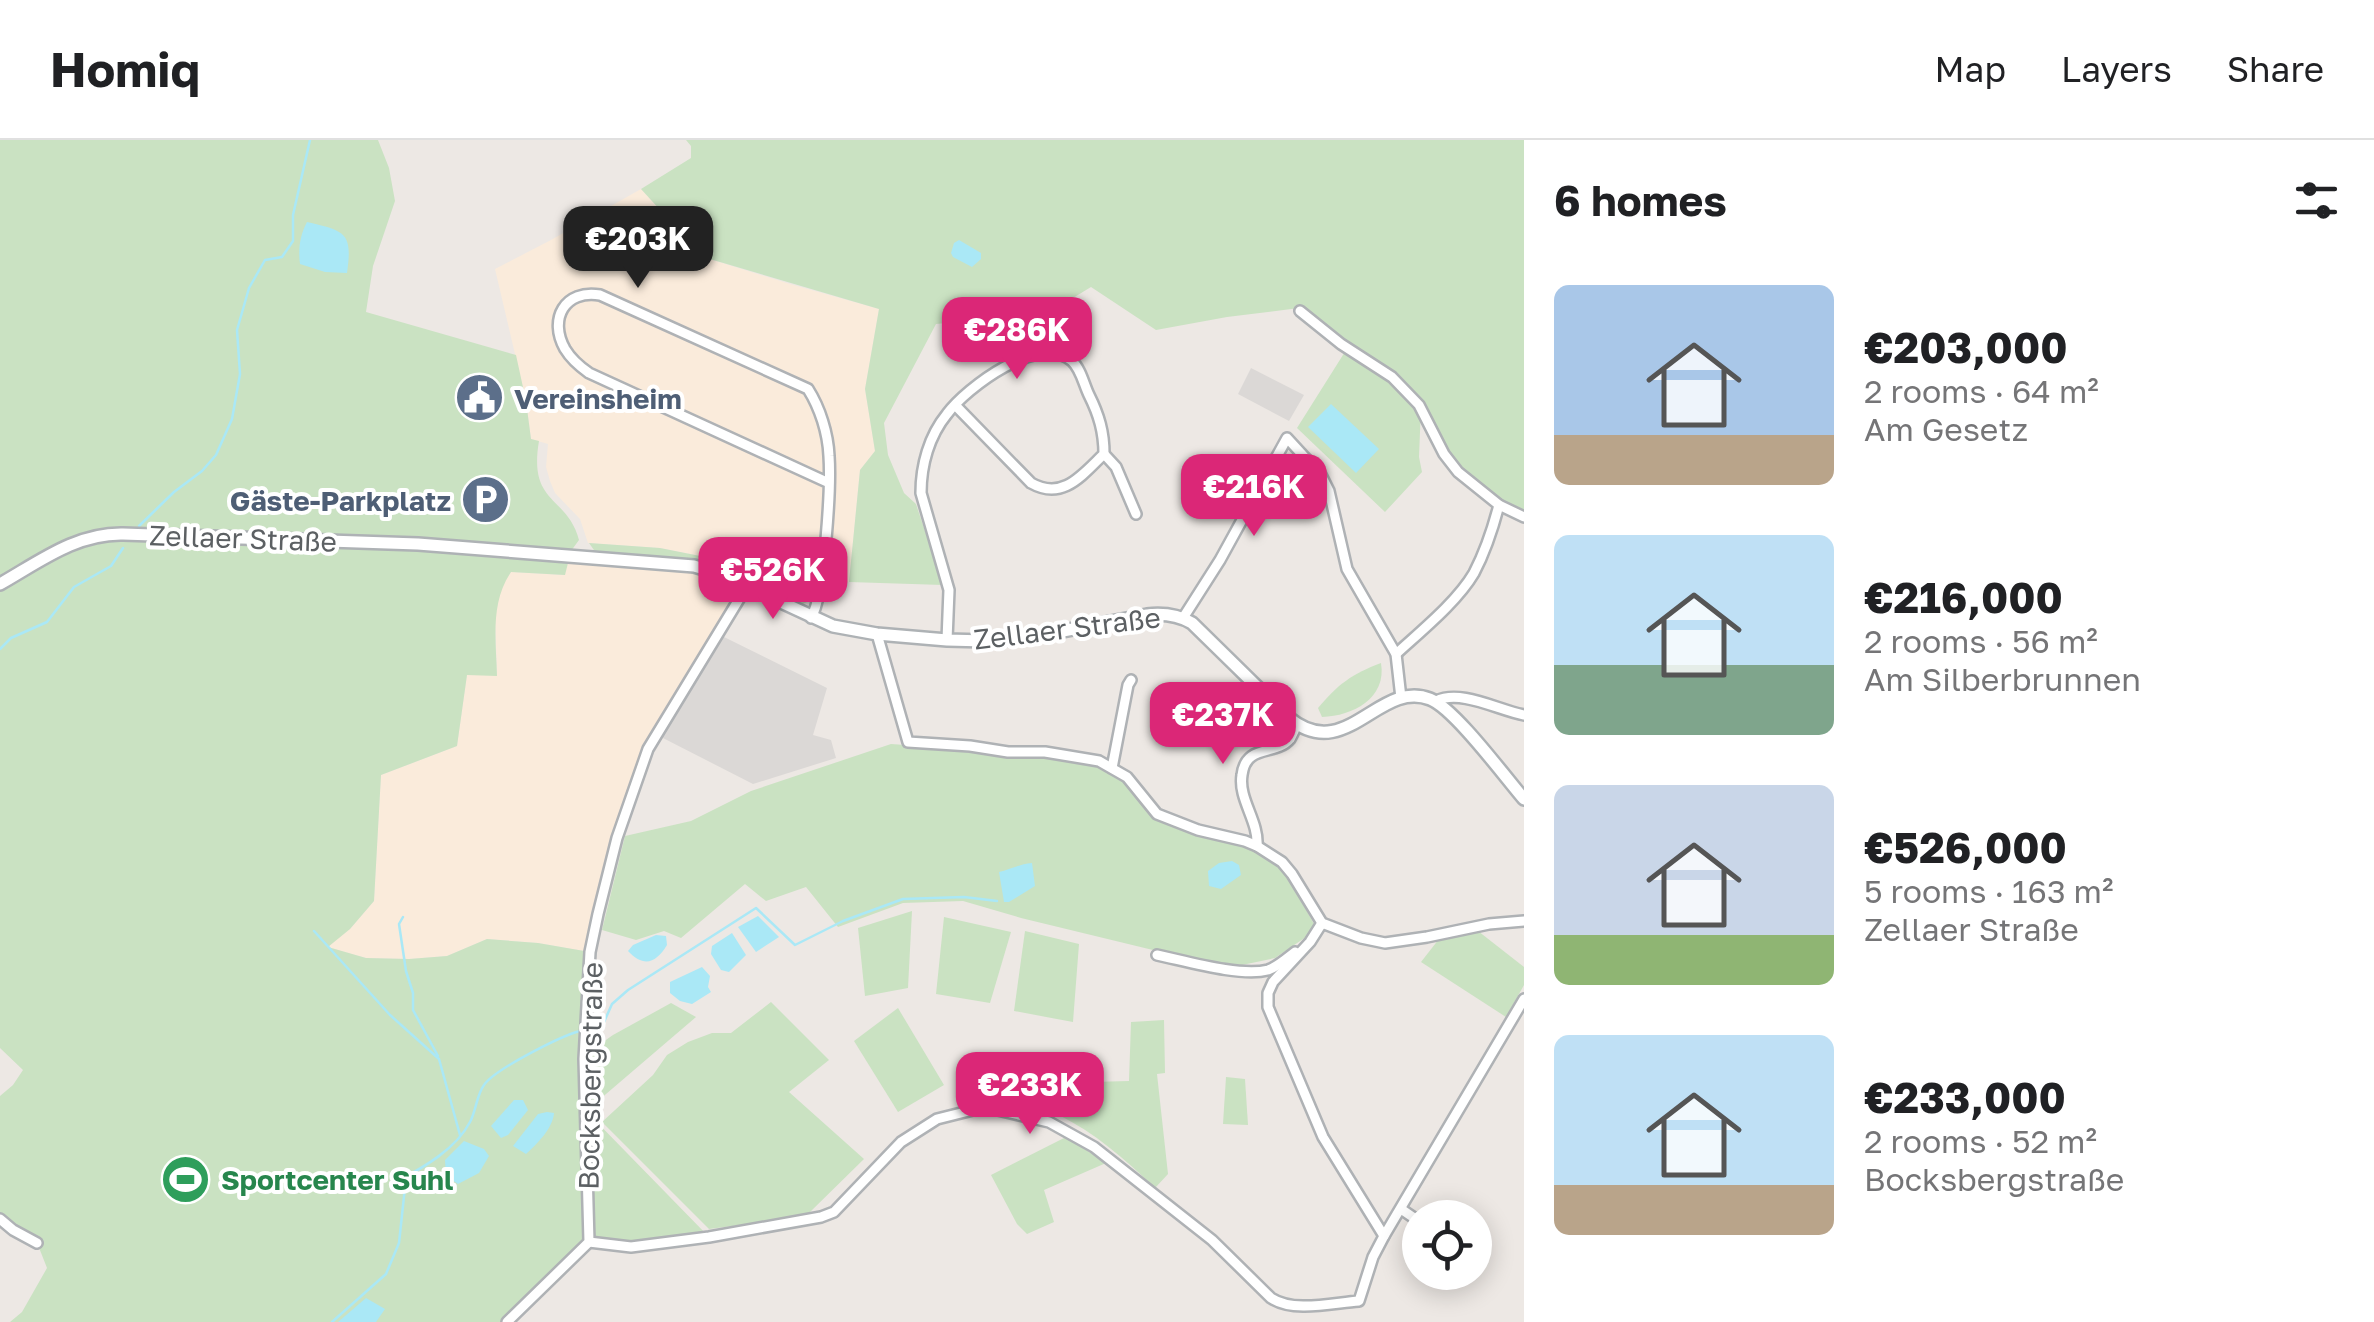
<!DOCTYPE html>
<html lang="en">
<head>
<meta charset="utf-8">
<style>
	:root { --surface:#fff; --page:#f2f2f2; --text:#202124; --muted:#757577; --line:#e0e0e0; --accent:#db2777 }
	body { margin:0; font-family:"Golos Text",sans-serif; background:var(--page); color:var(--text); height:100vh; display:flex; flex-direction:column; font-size:38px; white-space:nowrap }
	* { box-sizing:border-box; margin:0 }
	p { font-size:32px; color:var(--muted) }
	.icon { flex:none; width:55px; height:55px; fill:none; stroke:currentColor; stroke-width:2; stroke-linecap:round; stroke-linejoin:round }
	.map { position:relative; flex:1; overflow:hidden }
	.details { display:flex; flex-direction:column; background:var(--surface); width:850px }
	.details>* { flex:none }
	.fabs { position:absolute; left:1402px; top:1060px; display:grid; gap:20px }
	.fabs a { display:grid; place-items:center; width:90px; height:90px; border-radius:50%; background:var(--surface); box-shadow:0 5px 25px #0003; font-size:50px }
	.price { position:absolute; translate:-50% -85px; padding:0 22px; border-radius:20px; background:var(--accent); color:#fff; font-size:32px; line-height:65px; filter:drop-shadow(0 2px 5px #0008) }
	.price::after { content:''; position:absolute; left:50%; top:60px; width:30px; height:22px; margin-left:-15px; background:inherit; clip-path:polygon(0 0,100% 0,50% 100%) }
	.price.current { background:#222; color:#fff }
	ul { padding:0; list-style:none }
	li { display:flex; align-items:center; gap:30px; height:250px; padding:0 30px }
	li span { display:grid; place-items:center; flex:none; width:280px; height:200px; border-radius:15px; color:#555 }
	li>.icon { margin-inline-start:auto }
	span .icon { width:120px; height:120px; fill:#fffc; stroke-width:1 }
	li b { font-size:42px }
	h2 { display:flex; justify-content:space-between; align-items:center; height:120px; padding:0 30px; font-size:42px }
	header { display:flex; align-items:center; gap:60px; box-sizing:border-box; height:140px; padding:0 50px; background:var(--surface); border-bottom:2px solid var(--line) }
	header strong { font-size:48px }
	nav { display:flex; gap:55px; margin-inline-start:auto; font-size:35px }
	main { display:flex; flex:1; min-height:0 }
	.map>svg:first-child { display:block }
	.commercial { fill:#faebdb }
	.industrial { fill:#dbd8d6 }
	.green { fill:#cae2c2 }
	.water { fill:#aae8f6 }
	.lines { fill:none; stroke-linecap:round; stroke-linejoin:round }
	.stream { stroke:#aae8f6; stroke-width:2.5 }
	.street-casing { stroke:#afb2b5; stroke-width:14 }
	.secondary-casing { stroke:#aeb2b5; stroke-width:16 }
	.street { stroke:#fff; stroke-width:9 }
	.secondary { stroke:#fff; stroke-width:11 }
	.labels { text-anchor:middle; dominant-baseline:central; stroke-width:8; stroke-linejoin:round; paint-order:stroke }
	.service-label { font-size:28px; font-weight:bold; fill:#4e5e75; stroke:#fff; text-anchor:start }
	.street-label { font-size:28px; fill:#5c6063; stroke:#fff }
	.leisure-label { font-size:28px; font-weight:bold; fill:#27864d; stroke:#fff; text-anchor:start }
</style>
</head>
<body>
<header>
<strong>Homiq</strong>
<nav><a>Map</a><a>Layers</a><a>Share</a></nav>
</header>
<main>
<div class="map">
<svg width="1524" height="1182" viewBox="0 0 1524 1182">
	<rect width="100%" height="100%" fill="#ede8e4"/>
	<!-- commercial -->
	<g class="commercial">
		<polygon points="641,49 703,117 790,144 879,169 865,249 875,311 860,330 849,442 817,438 811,460 783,449 770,430 660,408 588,403 580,379 555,353 550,341 546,327 548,304 531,299 526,261 495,129 551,100"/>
		<polygon points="569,419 697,431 721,439 735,449 733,463 667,572 617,698 590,812 538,803 487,799 447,816 409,819 366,818 327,807 350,789 374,761 381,635 457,606 467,534 497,535 495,478 501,446 511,432 564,435"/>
	</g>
	<!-- industrial -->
	<g class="industrial">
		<polygon points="1251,228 1304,255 1289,281 1238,254"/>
		<polygon points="722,496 827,548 813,595 831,600 836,618 753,644 661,597"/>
	</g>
	<!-- green -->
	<g class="green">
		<path d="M0,0H378L389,28L395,61L373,126L366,172L516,215L526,261L531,299L539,301C528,365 567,355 579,400L571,411L431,400L430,397V405L110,394L0,441Z"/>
		<path d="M686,0H1524V371C1467,348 1449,319 1421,267L1419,317L1422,332L1385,372L1297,288L1348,207L1299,168L1227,177L1156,190L1091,147L1068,161L1067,178L1023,176L936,184L884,283L888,315L904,353L916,364L943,445L849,442L860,330L875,311L865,249L879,169L703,117L641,49L691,18V6Z"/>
		<path d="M124,397L428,409L569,419L565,435L511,432C490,463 496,500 497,536L467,535L457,606L381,635L374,761L350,789L328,807L366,818L409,819L447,816L487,799L538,803L590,812L586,971L709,1097L631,1107L589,1102L507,1182H10L22,1172L47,1128L36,1100L0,1079V956L13,945L23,930L0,908V448C45,422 70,402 124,397Z"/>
		<polygon points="589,403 660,408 770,430 783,448 811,460 797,467 744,440 596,413"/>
		<path d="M1381,523C1387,558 1353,576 1322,577L1318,568C1338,544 1352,534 1381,523Z"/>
		<polygon points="891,604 1045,615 1098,625 1125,640 1154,677 1244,704 1263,713 1278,725 1288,737 1314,784 1306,797 1275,818 1242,825 1219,823 1157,811 1021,778 963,761 903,763 838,787 806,747 766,761 745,744 681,798 664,791 636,800 602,790 625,696 691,681 751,651"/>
		<polygon points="912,771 908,848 865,856 858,788"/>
		<polygon points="944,777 1011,792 990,863 936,854"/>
		<polygon points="1025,791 1079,804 1073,882 1014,871"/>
		<polygon points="1478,791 1524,827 1524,845 1506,877 1421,822 1439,799"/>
		<polygon points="771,862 829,920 789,952 864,1019 809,1073 779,1080 709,1089 602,982 653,935 667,915 688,902 712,893 731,893"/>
		<polygon points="671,863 696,877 592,966 593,909 613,895"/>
		<polygon points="898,868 944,945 898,972 854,901"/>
		<path d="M1164,880L1165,933L1157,934L1168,1034L1155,1048C1124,1018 1095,993 1057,974L1054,943L1129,941L1131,882Z"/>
		<polygon points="1226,937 1245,939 1248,985 1223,984"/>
		<polygon points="1066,997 1106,1023 1044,1050 1054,1082 1027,1094 1017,1084 991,1035"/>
	</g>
	<!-- water -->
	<g class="water">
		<path d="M307,82C345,91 353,92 347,133L325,132L300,124C298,109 300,95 307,82Z"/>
		<polygon points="959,100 981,113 981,119 972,127 953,117 951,113 954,103"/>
		<polygon points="1331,264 1379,309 1356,333 1308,287"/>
		<polygon points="1232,721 1239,725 1241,735 1221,749 1209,746 1208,731 1219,723"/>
		<path d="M1032,723L1035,746L1009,762H1004L999,732C1011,729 1020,724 1032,723Z"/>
		<polygon points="758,776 779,797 756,812 738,787"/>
		<polygon points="732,793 746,815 729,832 721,830 711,814 712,806"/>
		<path d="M656,795L666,796L667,805C656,823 644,828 628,811L633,805Z"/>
		<polygon points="702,827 710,836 708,847 711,852 692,864 680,861 670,853 670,842"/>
		<polygon points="514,960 523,960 528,970 508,995 501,998 491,986"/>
		<path d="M547,972L554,973C553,988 537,1004 526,1014L513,1006L538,974Z"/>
		<polygon points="464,1001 484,1009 489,1016 479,1033 458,1044 446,1036 445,1020"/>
		<polygon points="366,1158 385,1169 376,1182 338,1182"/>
	</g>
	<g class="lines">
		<!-- stream -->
		<g class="stream">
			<polyline points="139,386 174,352 202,331 216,315 232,279 240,234 237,190 249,148 265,120 282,117 293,101 293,75 310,0"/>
			<polyline points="0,509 11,498 47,482 74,447 111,426 123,408"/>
			<polyline points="403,777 399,784 406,831 413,853 413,870 438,916"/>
			<polyline points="314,791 390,875 439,919 460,995"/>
			<polyline points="595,890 604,882 612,864 628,850 756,768 795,805 843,781 903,759 964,757 997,761"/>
			<path d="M332,1182L386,1134L399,1103L405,1047L398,1041C424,1027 456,1009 470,982C476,971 477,954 484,945C495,929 561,896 580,891"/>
		</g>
		<defs>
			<g id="street">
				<polyline points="1300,171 1341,204 1392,237 1419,265 1444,314 1458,332 1499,365 1524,377"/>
				<polyline points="1104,314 1116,327 1136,374"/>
				<path d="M811,478C825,455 831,345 829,316C828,293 820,268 808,249L600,155C565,149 548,179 565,209C571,219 579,226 589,233L829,343"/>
				<polyline points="1183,478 1220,420 1287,298 1321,335 1329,351 1347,429 1396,514 1401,558"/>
				<polyline points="877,494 908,602 970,606 1008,612 1045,612 1099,621 1127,637 1157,674 1198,690 1245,701 1257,706 1282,722 1292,734 1322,783 1361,798 1385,803 1427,797 1489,784 1524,781"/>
				<path d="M947,500L949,450L921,353C921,325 929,296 947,274C966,248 1040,192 1072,221C1081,229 1084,245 1089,255C1099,275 1104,292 1104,314C1082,335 1063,361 1031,343L955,265"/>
				<path d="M1396,514C1421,491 1457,462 1474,433C1485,412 1493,388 1499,365"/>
				<path d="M1436,561C1461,549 1498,570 1524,575"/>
				<polyline points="1112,628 1128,545 1131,540"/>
				<path d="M1257,706C1259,681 1238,659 1242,635C1246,603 1276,616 1290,599C1291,598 1296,586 1297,585"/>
				<polyline points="1322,783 1310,802 1273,842 1268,853 1268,867 1323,997 1384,1096"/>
				<path d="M1157,815C1186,821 1240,837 1268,830C1277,827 1287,818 1295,812"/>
				<polyline points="1401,1069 1420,1082"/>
				<polyline points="0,1079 13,1090 37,1103"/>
				<path d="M589,1102L631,1107L709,1097L821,1077L834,1072L901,1002L937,979L985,967L1049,982L1094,1007L1212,1100L1271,1158C1294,1173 1332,1163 1359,1161L1373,1117L1384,1096L1524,859"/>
				<polyline points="1475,1122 1476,1122"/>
				<polyline points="507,1182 589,1102 584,919 590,812 598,774 617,698 648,609 747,446"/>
			</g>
			<path id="secondary" d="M0,444C39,422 76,393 123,394L418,404L694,426L718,433L833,486L877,494L947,500L986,501L1026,498L1147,475C1164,473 1178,475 1192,483L1289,578C1346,625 1379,539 1430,559C1454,568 1505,637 1524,659"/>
		</defs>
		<!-- street casing -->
		<use href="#street" class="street-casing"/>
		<!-- secondary casing -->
		<use href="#secondary" class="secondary-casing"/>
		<!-- street -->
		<use href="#street" class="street"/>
		<!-- secondary -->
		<use href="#secondary" class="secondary"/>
	</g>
	<!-- icons -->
	<defs>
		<symbol id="civic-disc" viewBox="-11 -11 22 22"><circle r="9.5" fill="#5c6f8a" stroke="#fff"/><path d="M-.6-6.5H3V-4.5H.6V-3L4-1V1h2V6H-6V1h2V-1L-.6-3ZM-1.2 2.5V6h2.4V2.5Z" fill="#fff"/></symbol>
		<symbol id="parking-disc" viewBox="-11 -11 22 22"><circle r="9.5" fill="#5c6f8a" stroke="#fff"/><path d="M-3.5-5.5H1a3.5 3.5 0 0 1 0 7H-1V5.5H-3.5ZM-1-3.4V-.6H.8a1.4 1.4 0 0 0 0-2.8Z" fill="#fff"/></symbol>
		<symbol id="stadium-disc" viewBox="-11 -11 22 22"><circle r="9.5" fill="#2e9e5b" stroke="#fff"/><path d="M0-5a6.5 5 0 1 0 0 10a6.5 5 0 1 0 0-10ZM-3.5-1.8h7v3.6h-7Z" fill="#fff"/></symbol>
	</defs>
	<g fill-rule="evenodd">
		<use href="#civic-disc" x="452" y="230" width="55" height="55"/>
		<use href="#parking-disc" x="458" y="332" width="55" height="55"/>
		<use href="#stadium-disc" x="158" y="1012" width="55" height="55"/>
	</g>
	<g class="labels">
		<!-- service labels -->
		<g class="service-label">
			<text x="514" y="258">Vereinsheim</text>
			<text x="451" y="360" text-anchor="end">Gäste-Parkplatz</text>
		</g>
		<!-- street labels -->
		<g class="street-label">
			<text transform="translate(243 398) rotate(2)">Zellaer Straße</text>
			<text transform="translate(1067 488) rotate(-7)">Zellaer Straße</text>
			<text transform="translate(590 936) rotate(-89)">Bocksbergstraße</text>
		</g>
		<!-- leisure labels -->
		<g class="leisure-label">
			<text x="221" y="1039">Sportcenter Suhl</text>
		</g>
	</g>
</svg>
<div class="fabs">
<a><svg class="icon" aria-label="locate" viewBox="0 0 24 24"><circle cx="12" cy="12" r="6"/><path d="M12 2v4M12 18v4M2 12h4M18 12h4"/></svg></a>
</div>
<b class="price current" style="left:638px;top:151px">€203K</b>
<b class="price" style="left:1017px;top:242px">€286K</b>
<b class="price" style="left:1254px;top:399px">€216K</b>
<b class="price" style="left:773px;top:482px">€526K</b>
<b class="price" style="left:1223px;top:627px">€237K</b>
<b class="price" style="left:1030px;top:997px">€233K</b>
</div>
<section class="details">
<h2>6 homes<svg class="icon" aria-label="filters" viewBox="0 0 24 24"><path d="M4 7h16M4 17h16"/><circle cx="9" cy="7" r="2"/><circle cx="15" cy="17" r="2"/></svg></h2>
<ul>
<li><span style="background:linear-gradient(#a9c7e8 75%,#b9a48a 0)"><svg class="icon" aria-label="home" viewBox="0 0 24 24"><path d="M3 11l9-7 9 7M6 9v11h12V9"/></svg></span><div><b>€203,000</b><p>2 rooms · 64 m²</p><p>Am Gesetz</p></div></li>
<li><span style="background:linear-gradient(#bfe0f5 65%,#7fa58c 0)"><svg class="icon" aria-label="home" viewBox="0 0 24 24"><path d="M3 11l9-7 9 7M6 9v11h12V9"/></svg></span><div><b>€216,000</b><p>2 rooms · 56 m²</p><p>Am Silberbrunnen</p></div></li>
<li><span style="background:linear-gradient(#c9d6e8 75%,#8fb573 0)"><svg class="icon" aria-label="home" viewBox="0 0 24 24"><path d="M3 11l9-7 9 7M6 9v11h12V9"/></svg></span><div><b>€526,000</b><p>5 rooms · 163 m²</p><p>Zellaer Straße</p></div></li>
<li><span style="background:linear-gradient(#bfe0f5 75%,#b9a48a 0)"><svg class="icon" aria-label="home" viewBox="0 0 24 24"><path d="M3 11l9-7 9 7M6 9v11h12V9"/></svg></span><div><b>€233,000</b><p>2 rooms · 52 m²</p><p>Bocksbergstraße</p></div></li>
</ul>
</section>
</main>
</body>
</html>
